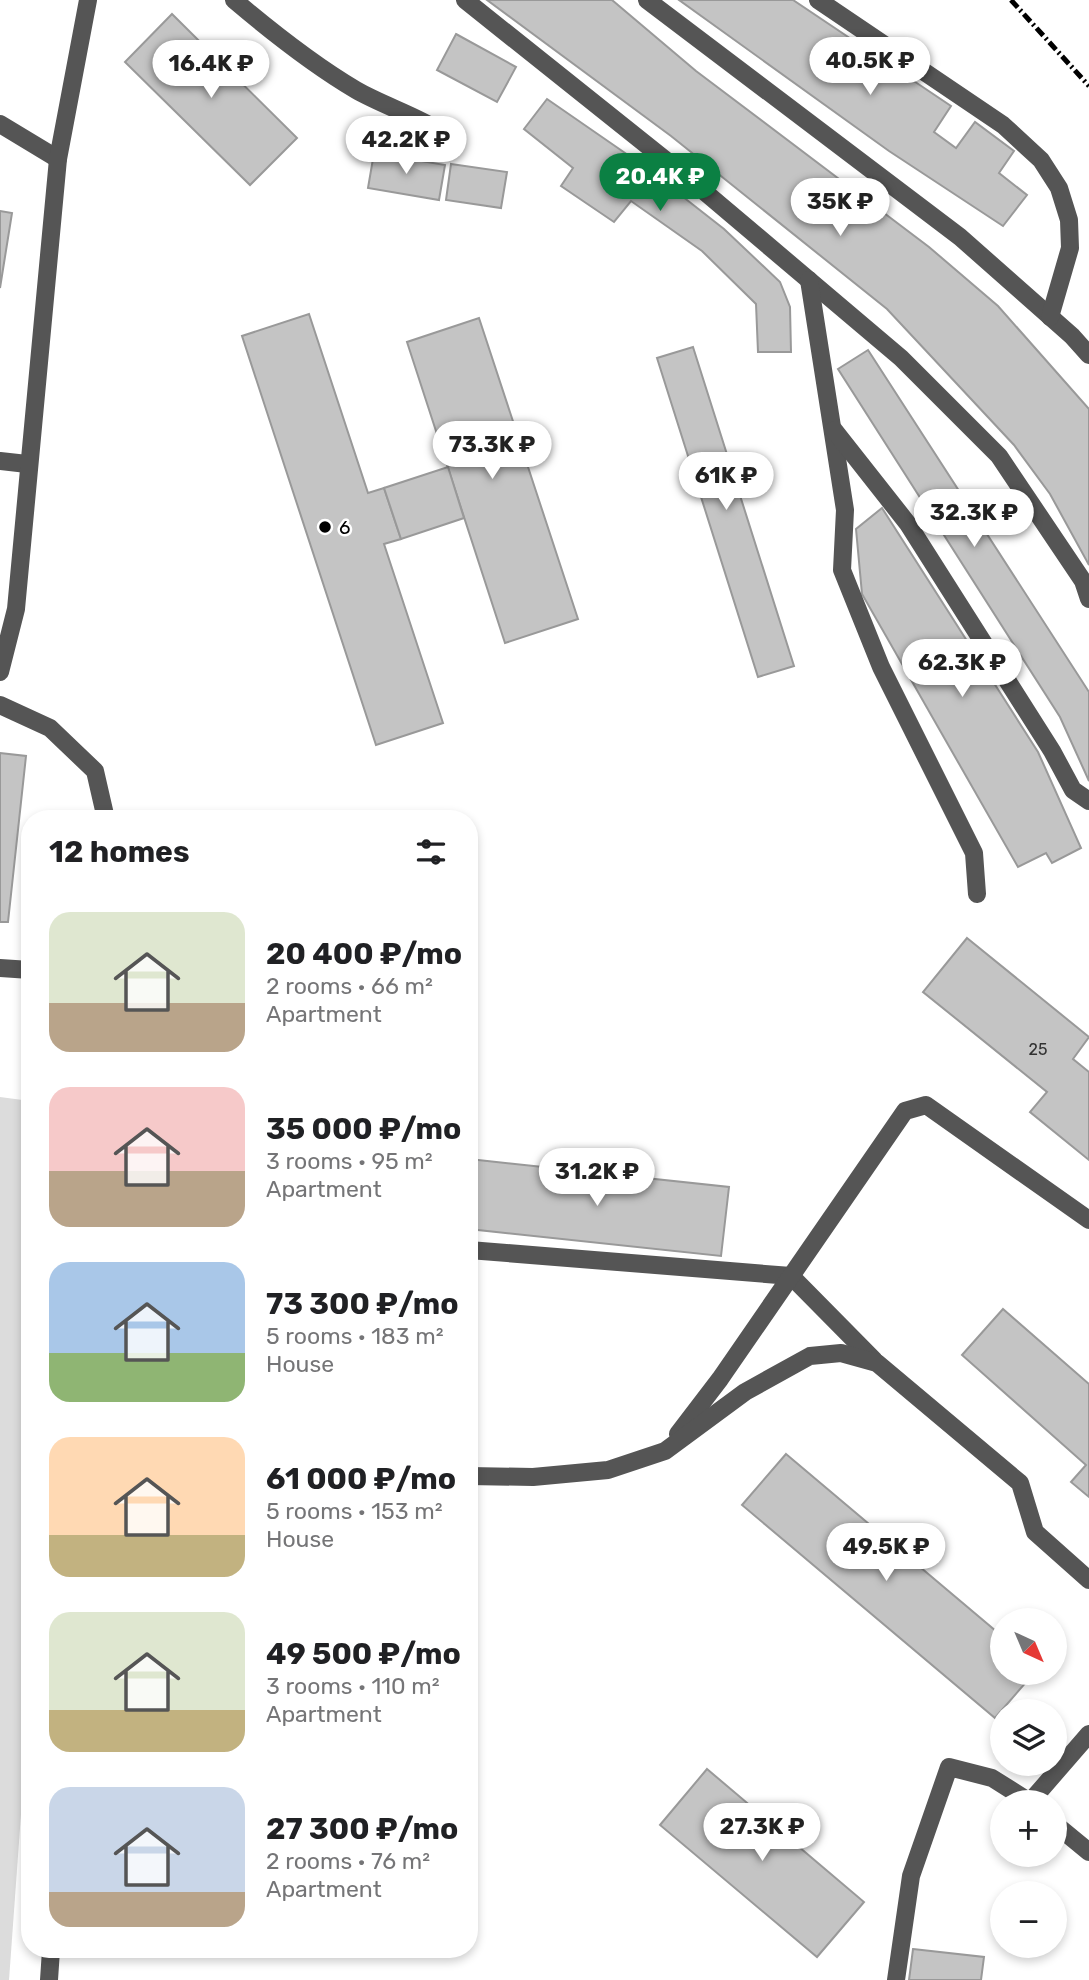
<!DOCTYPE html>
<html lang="en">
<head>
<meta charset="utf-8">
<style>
	:root { --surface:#fff; --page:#f2f2f2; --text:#202124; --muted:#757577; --accent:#0b8043 }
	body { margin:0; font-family:Rubik,sans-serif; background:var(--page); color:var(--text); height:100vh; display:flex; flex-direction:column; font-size:26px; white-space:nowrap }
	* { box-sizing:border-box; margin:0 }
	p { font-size:23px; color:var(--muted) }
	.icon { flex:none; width:38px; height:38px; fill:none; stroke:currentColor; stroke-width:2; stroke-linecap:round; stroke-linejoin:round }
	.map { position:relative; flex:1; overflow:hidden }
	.panel { position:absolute; left:21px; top:810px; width:457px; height:1148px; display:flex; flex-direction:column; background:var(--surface); border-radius:28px; box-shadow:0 4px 10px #0003 }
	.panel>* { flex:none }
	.needle { width:46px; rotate:136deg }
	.buttons { position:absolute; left:990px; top:1608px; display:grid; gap:14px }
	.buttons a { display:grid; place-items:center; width:77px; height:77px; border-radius:50%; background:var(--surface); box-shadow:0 4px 10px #0003; font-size:35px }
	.price { position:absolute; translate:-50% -60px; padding:0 16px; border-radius:24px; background:#fff; color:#222; font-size:23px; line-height:46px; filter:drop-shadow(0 2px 4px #0008) }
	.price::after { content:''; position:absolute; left:50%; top:42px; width:21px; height:16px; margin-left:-10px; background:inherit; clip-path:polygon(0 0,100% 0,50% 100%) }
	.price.on { background:var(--accent); color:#fff }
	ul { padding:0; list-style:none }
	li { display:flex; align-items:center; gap:21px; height:175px; padding:0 28px }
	li span { display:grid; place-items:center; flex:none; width:196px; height:140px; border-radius:21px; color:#555 }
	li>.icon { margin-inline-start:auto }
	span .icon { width:84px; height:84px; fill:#fffc; stroke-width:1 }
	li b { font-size:30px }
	h2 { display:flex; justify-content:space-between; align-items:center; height:84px; padding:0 28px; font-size:30px }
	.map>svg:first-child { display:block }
	.green { fill:#dcdcdc }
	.building { fill:#c4c4c4; stroke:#999; stroke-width:2 }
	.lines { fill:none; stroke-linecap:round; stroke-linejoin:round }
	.minor { stroke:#555; stroke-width:18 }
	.rail { stroke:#000; stroke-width:5; stroke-dasharray:10 3.5 2 3.5; stroke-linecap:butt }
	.poi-dot { fill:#000; stroke:#fff; stroke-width:2.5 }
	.labels { text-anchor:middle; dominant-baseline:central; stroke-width:5; stroke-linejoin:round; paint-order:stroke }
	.number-label { font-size:16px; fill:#313131 }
	.poi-label { font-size:19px; fill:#000; stroke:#fff; text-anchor:start }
</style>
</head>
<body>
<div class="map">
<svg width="1089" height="1980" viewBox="0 0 1089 1980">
	<rect width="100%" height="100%" fill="#fff"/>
	<!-- green -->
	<polygon class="green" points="0,1097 30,1101 30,1690 9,1980 0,1980"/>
	<!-- building -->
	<g class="building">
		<polygon points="487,0 612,0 696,71 929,247 998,306 1089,409 1089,565 1050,494 1014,445 887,309 671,136"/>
		<polygon points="679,0 793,0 951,106 934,132 956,148 975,122 1014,151 999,173 1027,195 1003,226 889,151"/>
		<polygon points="172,14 297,138 250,185 125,62"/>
		<polygon points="456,34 516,67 497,102 437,70"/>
		<polygon points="547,99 641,164 724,229 780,282 790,307 791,352 758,352 756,304 702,251 631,201 614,222 561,186 573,168 524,129"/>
		<polygon points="374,153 445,165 439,200 368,188"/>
		<polygon points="451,164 507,172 501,208 446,200"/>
		<polygon points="0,211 12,213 0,288"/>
		<polygon points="309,314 368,493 384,488 401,539 384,544 443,723 376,745 242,336"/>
		<polygon points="479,318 578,619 505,643 407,342"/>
		<polygon points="693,347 794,666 758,677 657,358"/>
		<polygon points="868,350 1089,692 1089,781 1060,717 838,369"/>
		<polygon points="448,467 464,518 401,539 384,488"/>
		<polygon points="882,508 1038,752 1081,848 1052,863 1046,853 1018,867 862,594 856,529"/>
		<polygon points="0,753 26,756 8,922 0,922"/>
		<polygon points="967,938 1089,1037 1073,1059 1089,1072 1089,1160 1030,1112 1047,1092 923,992"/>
		<polygon points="469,1159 729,1187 721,1256 469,1229"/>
		<polygon points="1003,1309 1089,1384 1089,1497 1071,1482 1086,1465 962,1355"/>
		<polygon points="786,1454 1003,1637 1003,1673 1034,1673 995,1718 742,1505"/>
		<polygon points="707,1769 864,1902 817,1957 660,1825"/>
		<polygon points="913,1949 984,1957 981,1980 909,1980"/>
	</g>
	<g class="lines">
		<!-- minor -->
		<g class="minor">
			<path d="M234,0C273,33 312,64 356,90C384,106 415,115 443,133"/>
			<polyline points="465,0 693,182 901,358 999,456 1083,581 1089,599"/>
			<polyline points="647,0 960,237 1072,336 1089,355"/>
			<polyline points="818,0 1003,125 1041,160 1059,188 1069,220 1070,248 1050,317"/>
			<polyline points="0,124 58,159"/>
			<polyline points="809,280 845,510 842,570 881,667 974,853 977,894"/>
			<polyline points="834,430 908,524 1052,751 1073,790 1089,801"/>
			<polyline points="0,461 27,464"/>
			<polyline points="0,672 16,609 58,159 88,0"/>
			<polyline points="0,705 50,728 95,771 106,819"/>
			<polyline points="0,968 30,970"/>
			<polyline points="469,1250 791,1276 874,1360"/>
			<polyline points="678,1434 720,1379 905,1111 926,1105 1089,1220"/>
			<polyline points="469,1476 533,1477 608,1470 665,1451 745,1392 810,1356 841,1353 877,1363 1020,1483 1035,1532 1089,1580"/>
			<polyline points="1030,1802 1089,1734"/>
			<polyline points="1055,1824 1089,1852"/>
			<polyline points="49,1980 51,1950"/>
			<polyline points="896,1980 911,1876 949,1767 992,1778 1030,1802"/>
		</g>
		<!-- rail -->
		<polyline class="rail" points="1011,0 1089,86"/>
	</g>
	<!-- markers -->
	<circle class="poi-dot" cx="325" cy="527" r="7"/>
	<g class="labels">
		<!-- number labels -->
		<g class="number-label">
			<text x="1038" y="1049">25</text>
		</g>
		<!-- poi labels -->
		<g class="poi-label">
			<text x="339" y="527">6</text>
		</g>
	</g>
</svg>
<div class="buttons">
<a><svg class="needle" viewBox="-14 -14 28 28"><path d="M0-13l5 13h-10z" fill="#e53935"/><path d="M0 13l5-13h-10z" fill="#757577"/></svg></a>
<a><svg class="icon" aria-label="layers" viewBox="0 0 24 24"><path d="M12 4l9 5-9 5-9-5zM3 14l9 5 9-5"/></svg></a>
<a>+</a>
<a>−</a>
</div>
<b class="price" style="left:870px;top:97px">40.5K ₽</b>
<b class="price" style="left:211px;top:100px">16.4K ₽</b>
<b class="price" style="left:406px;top:176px">42.2K ₽</b>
<b class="price on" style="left:660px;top:213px">20.4K ₽</b>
<b class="price" style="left:840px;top:238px">35K ₽</b>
<b class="price" style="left:492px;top:481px">73.3K ₽</b>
<b class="price" style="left:726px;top:512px">61K ₽</b>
<b class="price" style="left:974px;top:549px">32.3K ₽</b>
<b class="price" style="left:962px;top:699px">62.3K ₽</b>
<b class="price" style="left:597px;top:1208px">31.2K ₽</b>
<b class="price" style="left:886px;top:1583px">49.5K ₽</b>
<b class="price" style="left:762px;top:1863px">27.3K ₽</b>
<section class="panel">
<h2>12 homes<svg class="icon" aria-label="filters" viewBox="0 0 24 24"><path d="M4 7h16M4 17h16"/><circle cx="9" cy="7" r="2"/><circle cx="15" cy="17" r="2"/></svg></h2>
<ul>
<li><span style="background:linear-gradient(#dfe7d0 65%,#b9a48a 0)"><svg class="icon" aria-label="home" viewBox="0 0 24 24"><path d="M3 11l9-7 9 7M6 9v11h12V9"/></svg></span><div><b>20 400 ₽/mo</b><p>2 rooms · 66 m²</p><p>Apartment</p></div></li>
<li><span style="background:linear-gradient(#f6c9c9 60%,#b9a48a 0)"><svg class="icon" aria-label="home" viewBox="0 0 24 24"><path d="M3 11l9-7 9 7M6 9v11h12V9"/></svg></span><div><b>35 000 ₽/mo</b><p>3 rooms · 95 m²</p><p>Apartment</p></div></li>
<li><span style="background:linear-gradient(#a9c7e8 65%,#8fb573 0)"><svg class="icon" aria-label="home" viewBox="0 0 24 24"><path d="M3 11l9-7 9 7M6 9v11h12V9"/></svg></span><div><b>73 300 ₽/mo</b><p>5 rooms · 183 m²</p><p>House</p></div></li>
<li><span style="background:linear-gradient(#ffd9b3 70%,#c2b280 0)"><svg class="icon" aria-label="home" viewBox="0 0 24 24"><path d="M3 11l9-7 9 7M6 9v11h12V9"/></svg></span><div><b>61 000 ₽/mo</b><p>5 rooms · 153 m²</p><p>House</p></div></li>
<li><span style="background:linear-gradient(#dfe7d0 70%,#c2b280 0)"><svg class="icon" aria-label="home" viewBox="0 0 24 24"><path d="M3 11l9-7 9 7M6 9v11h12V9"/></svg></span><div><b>49 500 ₽/mo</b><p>3 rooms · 110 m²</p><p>Apartment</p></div></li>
<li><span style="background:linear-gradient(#c9d6e8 75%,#b9a48a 0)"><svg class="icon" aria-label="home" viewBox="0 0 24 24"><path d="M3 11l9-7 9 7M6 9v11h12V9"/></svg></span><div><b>27 300 ₽/mo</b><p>2 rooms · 76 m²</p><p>Apartment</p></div></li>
</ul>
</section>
</div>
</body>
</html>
